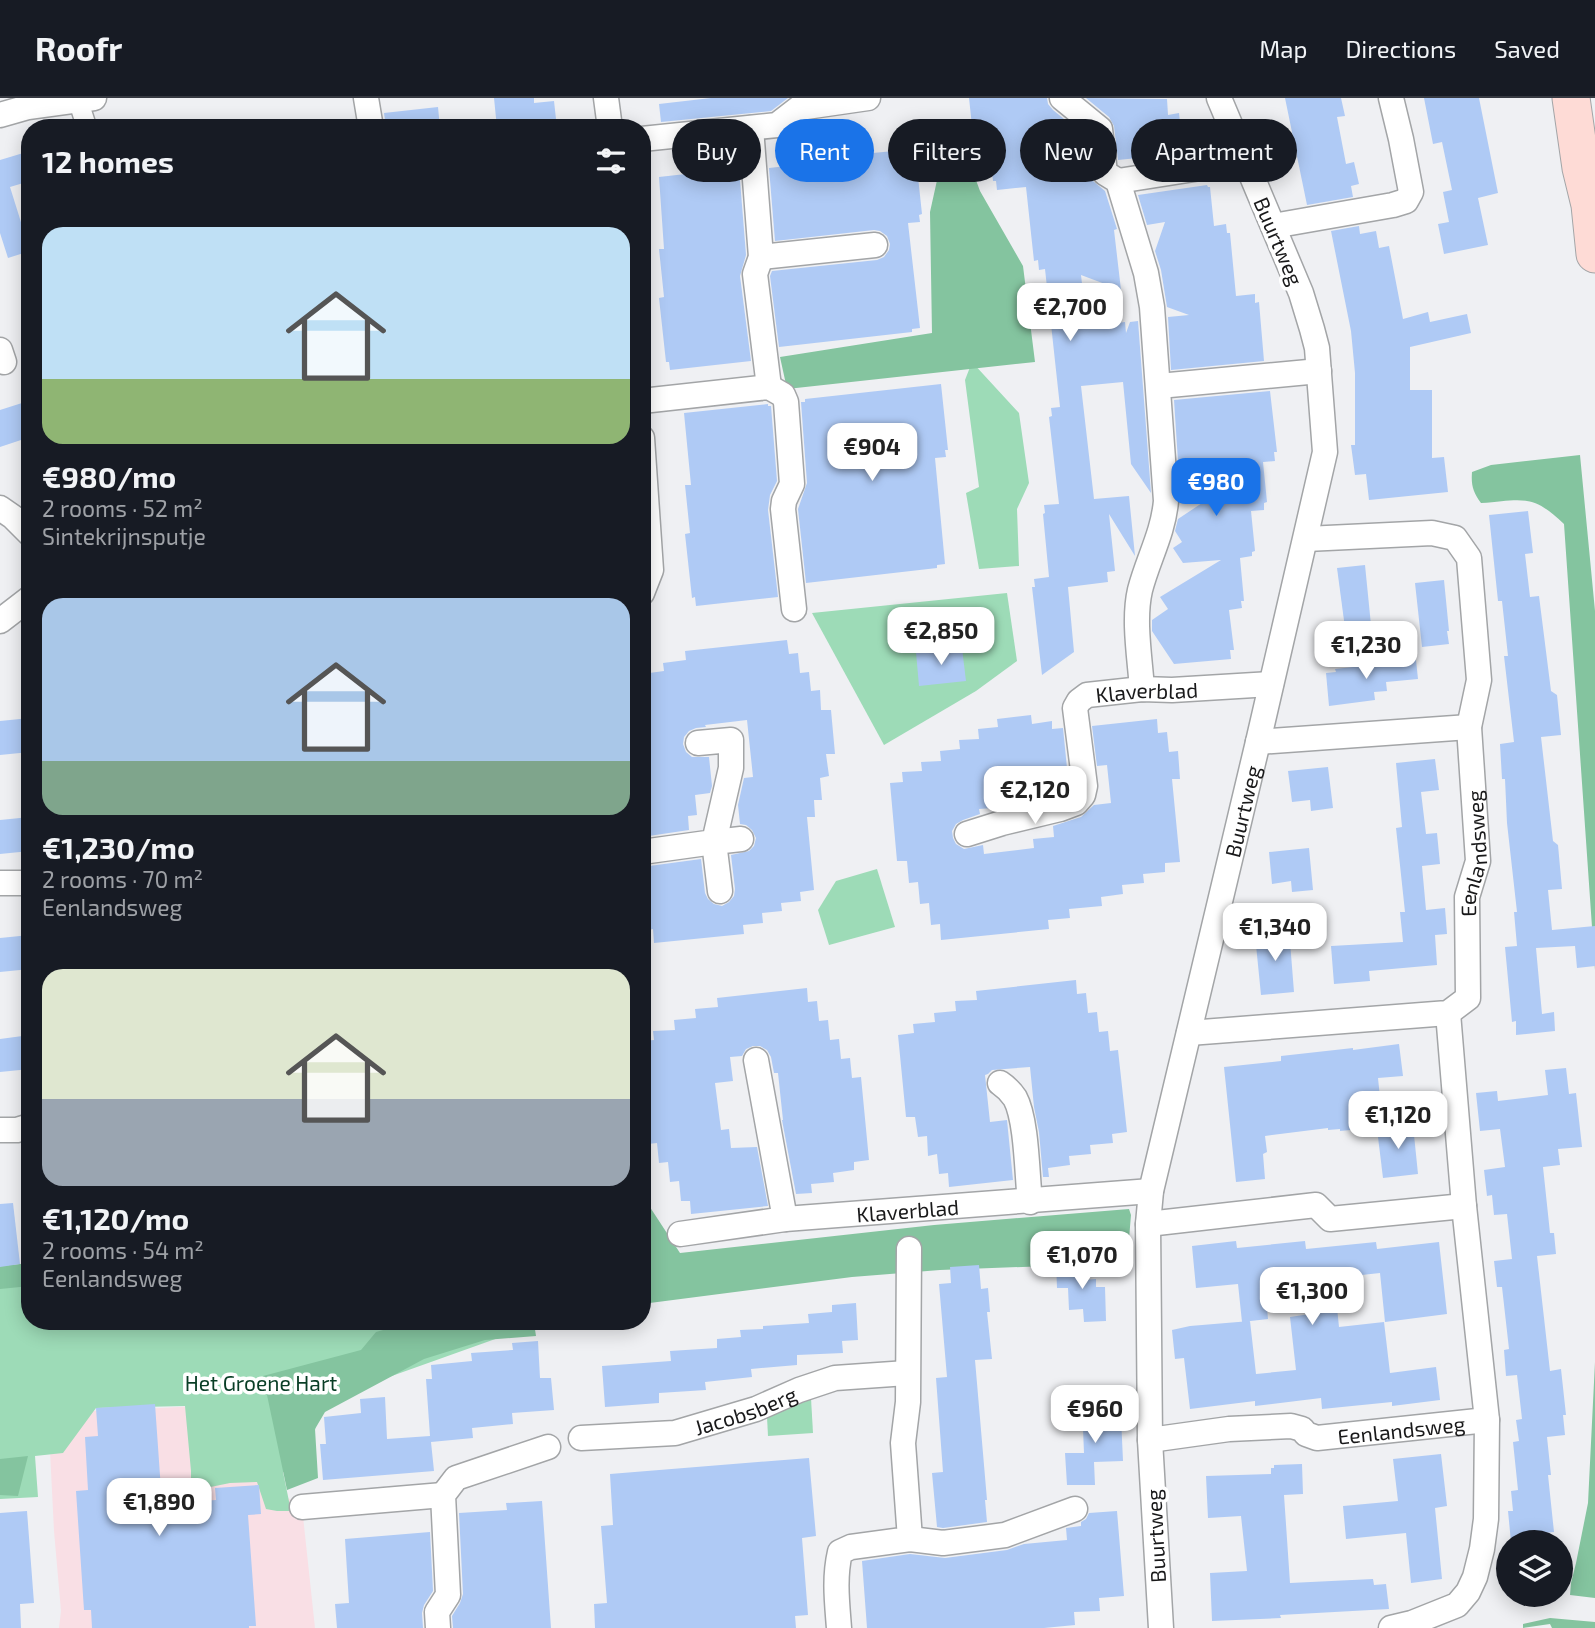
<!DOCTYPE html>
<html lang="en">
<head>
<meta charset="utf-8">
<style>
	:root { --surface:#171b24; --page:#20242c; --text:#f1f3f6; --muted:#9ea1a6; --line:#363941; --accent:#1a73e8 }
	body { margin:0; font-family:"Exo 2",sans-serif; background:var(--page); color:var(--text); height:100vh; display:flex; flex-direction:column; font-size:26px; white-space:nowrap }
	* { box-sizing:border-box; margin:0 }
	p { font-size:23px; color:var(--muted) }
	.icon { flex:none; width:38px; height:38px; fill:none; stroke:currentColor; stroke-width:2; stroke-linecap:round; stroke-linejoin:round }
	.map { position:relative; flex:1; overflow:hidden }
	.sheet { position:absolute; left:21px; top:21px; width:630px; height:1211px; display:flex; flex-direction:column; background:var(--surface); border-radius:28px; box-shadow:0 4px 18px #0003 }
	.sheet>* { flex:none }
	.banner { position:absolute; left:672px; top:21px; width:665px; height:63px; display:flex; gap:14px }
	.controls { position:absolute; left:1496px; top:1432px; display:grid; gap:14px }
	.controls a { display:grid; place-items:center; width:77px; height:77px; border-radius:50%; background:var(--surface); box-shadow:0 4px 18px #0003; font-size:35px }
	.price { position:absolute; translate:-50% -60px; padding:0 16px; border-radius:14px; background:#fff; color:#222; font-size:23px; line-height:46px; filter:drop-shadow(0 2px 4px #0008) }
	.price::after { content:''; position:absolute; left:50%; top:42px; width:21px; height:16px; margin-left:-10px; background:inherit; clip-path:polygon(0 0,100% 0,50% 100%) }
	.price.selected { background:var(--accent); color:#fff }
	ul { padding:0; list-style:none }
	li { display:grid; align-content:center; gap:14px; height:371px; padding:0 21px }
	li span { display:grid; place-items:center; height:217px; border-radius:21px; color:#555 }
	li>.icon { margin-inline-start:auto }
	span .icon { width:126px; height:126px; fill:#fffc; stroke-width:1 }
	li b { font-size:30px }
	h2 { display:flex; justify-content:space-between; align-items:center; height:84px; padding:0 21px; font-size:30px }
	.pill { padding:0 24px; border-radius:32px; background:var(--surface); box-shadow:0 4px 18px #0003; font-size:24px; line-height:63px }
	.pill.selected { background:var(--accent); color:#fff }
	header { display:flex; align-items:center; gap:42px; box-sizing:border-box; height:98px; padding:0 35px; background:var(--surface); border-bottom:2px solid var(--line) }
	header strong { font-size:33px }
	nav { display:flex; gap:38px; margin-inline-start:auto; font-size:24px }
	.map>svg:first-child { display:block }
	.education { fill:#f9dfe5 }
	.green { fill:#9ddbb7 }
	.forest { fill:#84c49f }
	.building { fill:#afcaf5 }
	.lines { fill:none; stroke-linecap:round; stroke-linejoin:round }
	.pedestrian-casing { stroke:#a3a5a7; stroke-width:22 }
	.minor-casing { stroke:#a3a5a7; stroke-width:27 }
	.secondary-casing { stroke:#a3a5a7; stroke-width:39 }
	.pedestrian { stroke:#fff; stroke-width:19 }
	.minor { stroke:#fff; stroke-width:24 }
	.secondary { stroke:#fedbd6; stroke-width:37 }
	.labels { text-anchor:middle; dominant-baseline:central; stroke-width:7; stroke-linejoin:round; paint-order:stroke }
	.street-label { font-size:21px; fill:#19191a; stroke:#fff }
	.park-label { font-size:21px; fill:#093e26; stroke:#fff }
</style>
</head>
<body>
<header>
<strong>Roofr</strong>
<nav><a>Map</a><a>Directions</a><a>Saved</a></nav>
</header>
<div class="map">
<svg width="1595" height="1530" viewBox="0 0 1595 1530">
	<rect width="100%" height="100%" fill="#eff0f3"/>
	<!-- education -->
	<polygon class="education" points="217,1307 279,1394 302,1409 315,1530 59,1530 61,1513 54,1433 48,1313 102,1313"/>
	<!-- green -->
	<g class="green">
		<polygon points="972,264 1019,315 1029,385 1017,411 1019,468 979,471 966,395 979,389 965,282"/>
		<polygon points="1007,495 1017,563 976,593 884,647 812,515"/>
		<polygon points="877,771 895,829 829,847 818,812 836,783"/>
		<polygon points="30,1168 30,1223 546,1223 319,1304 309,1375 283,1374 291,1413 277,1413 266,1411 257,1384 230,1385 191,1393 191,1373 185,1308 96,1310 63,1355 35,1358 38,1399 0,1401 0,1172"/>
		<polygon points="811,1300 813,1335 768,1338 767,1319"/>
	</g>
	<!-- forest -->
	<g class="forest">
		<polygon points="959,36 980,93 1023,168 1035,264 787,291 780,259 932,235 930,114 947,37"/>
		<path d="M1580,357L1595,513V872L1564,426C1532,395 1522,402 1481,405C1473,394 1471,387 1472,374L1491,367Z"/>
		<polygon points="642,1097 680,1155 934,1127 1129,1111 1131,1117 1127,1165 940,1172 852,1179 642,1206"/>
		<polygon points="30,1165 30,1188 0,1191 0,1168"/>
		<polygon points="415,1223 484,1223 520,1226 542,1223 534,1225 536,1238 485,1242 424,1261 325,1314 315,1331 318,1380 287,1392 263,1278 361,1252 376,1234"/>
		<polygon points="1595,1264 1595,1500 1570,1497 1571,1485 1576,1465 1588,1405"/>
		<polygon points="28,1358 18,1398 0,1397 0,1361"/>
		<polygon points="1550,1520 1595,1524 1595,1530 1552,1530 1550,1526 1523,1530 1523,1526"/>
	</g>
	<!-- building -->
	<g class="building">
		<polygon points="494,0 534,0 534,5 554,3 557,30 497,30"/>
		<polygon points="711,0 788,0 771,13 661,24 659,6"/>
		<polygon points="969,0 1047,0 1048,6 1053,12 1086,39 1090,77 1093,83 1105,93 1117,131 1114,132 1121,192 1081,177 1087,229 1125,224 1126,235 1130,224 1138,223 1151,395 1131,366 1123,284 1081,288 1094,401 1129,398 1135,458 1109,416 1115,473 1107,474 1108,484 1068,489 1074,554 1042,577 1032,489 1035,489 1034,481 1049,479 1043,416 1045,415 1044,407 1059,406 1049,319 1052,318 1051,310 1060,309 1045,171 1039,172 1038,162 1034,163 1026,89 997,92 996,83 993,83 988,45 977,46 976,37 973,37"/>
		<polygon points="1086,0 1167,1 1168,17 1179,15 1180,24 1183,24 1187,55 1118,62 1114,28 1109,19"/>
		<polygon points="1285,0 1341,0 1345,18 1337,19 1346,66 1354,64 1359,86 1351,88 1353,99 1307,107"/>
		<polygon points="1424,0 1479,0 1498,95 1478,100 1488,147 1444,156 1438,126 1449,124 1443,94 1452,92 1442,44 1433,46"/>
		<polygon points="438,9 440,30 386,30 384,15"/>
		<polygon points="915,51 922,116 919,117 920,124 908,125 920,230 912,231 912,234 779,249 770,178 772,173 877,162 884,159 889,152 890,146 887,138 880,133 874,132 775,143 769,70 796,67 795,63 820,62 820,60"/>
		<polygon points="30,53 30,83 10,89 30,153 8,160 0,135 0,62"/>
		<polygon points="739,70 746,157 740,178 751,263 670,272 669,264 666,264 659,200 664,199 659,151 664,151 659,79"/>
		<polygon points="1207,87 1208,89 1210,89 1214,128 1226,126 1227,135 1230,135 1236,198 1255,196 1255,205 1259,204 1264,263 1171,272 1168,219 1189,217 1167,209 1161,172 1155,153 1165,124 1147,127 1138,97"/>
		<polygon points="1359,128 1360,136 1376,133 1379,150 1389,148 1403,221 1428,214 1430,224 1467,216 1471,235 1410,249 1410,292 1432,292 1432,360 1444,359 1448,394 1369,402 1366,376 1355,377 1351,347 1355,347 1355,275 1351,233 1331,133"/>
		<polygon points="941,286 948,352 945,352 946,359 935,360 945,466 937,467 937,470 806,485 798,411 807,385 801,304 805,304 805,301"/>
		<polygon points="1270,293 1277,354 1274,354 1275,363 1263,364 1267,404 1264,405 1264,412 1251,413 1255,453 1252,454 1252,458 1240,460 1244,503 1241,503 1242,510 1229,512 1234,552 1230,552 1231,561 1174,566 1152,533 1152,522 1168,511 1160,499 1221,462 1183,465 1173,450 1182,444 1175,433 1178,421 1226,389 1180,394 1174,302"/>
		<polygon points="22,305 30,328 30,339 0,349 0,312"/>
		<polygon points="768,306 768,308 771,308 777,383 770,397 768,412 778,499 696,508 695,499 692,500 685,436 690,435 685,387 691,387 684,315"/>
		<polygon points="1528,413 1533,455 1525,456 1530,499 1539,498 1551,593 1557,597 1561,637 1541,639 1553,743 1558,747 1562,791 1548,792 1552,832 1595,828 1595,868 1577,870 1575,848 1536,850 1542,916 1554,914 1555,933 1516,937 1516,923 1512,924 1505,849 1517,848 1514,814 1517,814 1507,725 1505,681 1502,681 1500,646 1514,644 1504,558 1508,558 1502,503 1498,503 1489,417"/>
		<polygon points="1365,467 1371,527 1345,530 1337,470"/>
		<polygon points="1444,482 1449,533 1447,533 1449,546 1422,549 1415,485"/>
		<polygon points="787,542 789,556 798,555 800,575 809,574 811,593 820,592 821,612 831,612 835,656 826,656 829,678 820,680 822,702 814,702 815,719 807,719 814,792 800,794 801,803 781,805 782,813 762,815 763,825 743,827 744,836 654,845 653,831 644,833 642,818 642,769 701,761 705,795 708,801 714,806 722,808 729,804 734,798 735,791 731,757 749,753 754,748 756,740 752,732 746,727 740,726 738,707 744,680 753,679 747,622 705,627 706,629 696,630 689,633 684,639 683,646 686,654 692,659 709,659 712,688 710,695 695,697 697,717 688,718 689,732 642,739 642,576 664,573 663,565 686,562 685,553"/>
		<polygon points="962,550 966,583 919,588 916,554"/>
		<polygon points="1416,562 1418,581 1386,584 1387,593 1374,594 1375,602 1329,608 1326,575 1336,574 1335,571"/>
		<polygon points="1031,617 1032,626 1052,623 1052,631 1063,630 1069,690 1067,692 1050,698 1050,694 993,700 993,710 979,711 980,716 963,722 956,726 952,733 953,740 956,746 964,751 983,747 984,756 1034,750 1033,741 1054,739 1053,728 1081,719 1094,707 1111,705 1107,667 1097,668 1092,628 1157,621 1158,635 1167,634 1169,654 1178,653 1180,681 1172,681 1180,764 1165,765 1165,774 1143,776 1144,785 1122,787 1123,796 1101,799 1102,808 1069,811 1070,820 1048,822 1049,831 941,842 940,826 931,827 929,805 920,806 918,784 909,785 907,763 897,763 890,685 903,684 902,674 922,673 921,664 941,663 940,653 960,651 959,642 979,641 978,631 998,629 997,621"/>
		<polygon points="30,620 30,654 0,657 0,623"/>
		<polygon points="1435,661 1439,692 1421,694 1426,736 1437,735 1440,766 1422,768 1426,812 1445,810 1447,836 1435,837 1437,867 1369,873 1370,883 1334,886 1331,848 1403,844 1400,814 1405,814 1396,730 1402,729 1396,665"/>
		<polygon points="1328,669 1333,710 1311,713 1310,702 1292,704 1288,673"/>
		<polygon points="30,719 30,753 0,756 0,722"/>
		<polygon points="1309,750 1313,792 1292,794 1291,783 1272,786 1269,754"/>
		<polygon points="1289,831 1294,894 1261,897 1256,847 1261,847 1259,834"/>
		<polygon points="30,837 30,871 0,874 0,840"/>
		<polygon points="1076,882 1077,896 1086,895 1088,915 1097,914 1099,934 1108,933 1110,953 1118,952 1127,1034 1112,1036 1113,1045 1090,1047 1091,1056 1069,1058 1070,1067 1048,1070 1049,1079 1043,1079 1039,1034 1034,1009 1030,969 992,972 988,976 985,977 990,1024 1007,1022 1013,1082 949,1089 948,1075 939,1076 937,1056 928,1058 927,1038 918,1039 915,1019 906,1019 898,937 914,935 913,926 935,924 934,915 956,913 955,903 977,902 976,893"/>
		<polygon points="807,890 808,904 817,903 819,923 828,922 830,942 839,941 841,961 850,960 852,980 861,979 869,1062 854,1064 854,1072 833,1075 834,1084 811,1086 812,1095 796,1096 782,1022 783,1022 778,975 774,975 771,959 767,952 760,948 753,948 746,951 742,958 730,959 733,983 715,985 721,1032 729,1031 731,1050 757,1049 768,1108 691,1116 690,1103 681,1103 679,1083 670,1084 668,1064 659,1065 657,1045 648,1046 642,982 642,943 654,942 653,933 675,932 674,922 696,920 695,911 718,909 717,900"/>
		<polygon points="30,937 30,971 0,974 0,941"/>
		<polygon points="1399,946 1403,978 1378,980 1383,1029 1340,1033 1340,1031 1328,1032 1328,1030 1265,1038 1267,1054 1263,1056 1265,1081 1236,1084 1224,969 1281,963 1281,958 1353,950 1353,952"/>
		<polygon points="1566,970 1569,996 1576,995 1582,1049 1558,1051 1560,1067 1543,1069 1550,1135 1554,1135 1556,1156 1537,1158 1550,1273 1561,1271 1566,1317 1563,1317 1565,1337 1547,1339 1551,1377 1548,1377 1554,1434 1544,1435 1545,1444 1511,1444 1508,1413 1513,1413 1511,1393 1518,1392 1513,1344 1519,1343 1516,1322 1522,1321 1517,1277 1506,1278 1504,1252 1509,1251 1502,1189 1497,1189 1494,1163 1512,1161 1507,1116 1494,1117 1492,1097 1487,1098 1484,1072 1505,1069 1500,1031 1480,1033 1476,995 1497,993 1498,1003 1548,997 1545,972"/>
		<polygon points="1413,1027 1418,1076 1383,1080 1377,1031"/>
		<polygon points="13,1105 20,1166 0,1169 0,1106"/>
		<polygon points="1236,1143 1237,1150 1305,1143 1306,1151 1376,1144 1377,1151 1439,1144 1447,1216 1385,1224 1380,1175 1334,1180 1339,1229 1384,1224 1390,1275 1436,1269 1440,1302 1392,1308 1392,1304 1322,1311 1321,1300 1255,1308 1255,1303 1190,1311 1184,1260 1175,1261 1172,1232 1190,1228 1250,1223 1256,1276 1296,1272 1290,1219 1310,1216 1306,1173 1264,1177 1268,1221 1242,1224 1238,1186 1196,1190 1192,1148"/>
		<polygon points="1082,1162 1083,1182 1096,1181 1096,1189 1105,1189 1106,1223 1084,1224 1083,1211 1069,1212 1068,1190 1057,1190 1056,1163"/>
		<polygon points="979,1167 981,1191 988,1190 990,1214 987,1214 992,1261 975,1262 987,1402 985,1402 987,1424 943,1430 937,1429 932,1375 943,1374 936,1280 947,1279 939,1186 951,1185 950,1169"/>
		<polygon points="856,1205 858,1242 842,1243 843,1255 797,1257 797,1267 751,1271 752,1279 705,1284 706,1292 659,1295 659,1305 605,1309 602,1268 671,1263 670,1253 717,1250 717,1241 741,1239 740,1232 763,1231 763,1228 809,1225 808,1216 832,1214 832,1207"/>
		<polygon points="538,1243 540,1280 551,1280 554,1312 512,1315 513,1326 472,1330 473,1340 431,1344 434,1373 323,1382 320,1346 326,1346 324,1319 361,1315 360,1301 385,1299 387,1341 430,1338 426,1281 432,1281 431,1267 472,1263 471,1255 513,1252 512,1245"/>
		<polygon points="1106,1305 1106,1319 1121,1319 1123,1363 1094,1364 1095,1387 1067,1387 1065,1355 1084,1355 1082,1306"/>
		<polygon points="155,1306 162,1406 216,1402 215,1390 259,1387 261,1416 248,1417 256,1528 249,1528 249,1530 92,1530 91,1512 84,1512 76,1393 88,1392 85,1339 98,1338 96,1310"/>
		<polygon points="1441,1356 1447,1408 1435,1410 1442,1481 1411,1485 1406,1435 1346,1441 1343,1408 1398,1403 1393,1361"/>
		<polygon points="809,1360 816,1438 802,1440 808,1517 795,1518 796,1530 595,1530 594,1506 607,1505 601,1428 613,1427 610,1376"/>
		<polygon points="1302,1366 1303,1396 1284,1397 1290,1485 1373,1481 1374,1487 1386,1486 1389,1511 1280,1517 1281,1520 1212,1523 1210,1475 1247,1473 1241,1418 1208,1420 1206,1378 1271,1376 1271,1370 1274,1370 1274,1367"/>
		<polygon points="542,1403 551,1530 453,1530 452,1518 460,1505 463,1496 459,1415 507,1412 506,1405"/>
		<polygon points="27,1413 34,1505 20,1506 21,1530 0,1530 0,1415"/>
		<polygon points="1117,1413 1124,1498 1099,1500 1100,1513 1074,1514 1075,1527 1044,1530 867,1530 862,1463 910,1456 945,1460 1007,1452 1024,1446 1067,1442 1066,1430 1081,1428 1081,1424 1086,1421 1089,1415"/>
		<polygon points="430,1434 433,1493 424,1507 422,1515 423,1530 337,1530 335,1506 349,1505 345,1441"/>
	</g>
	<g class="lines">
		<defs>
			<polyline id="pedestrian" points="78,2 87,30"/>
			<g id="minor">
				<polyline points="366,0 371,30"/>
				<polyline points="606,0 610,30"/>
				<path d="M1062,0L1100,31L1105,75L1118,83L1146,175L1152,209L1166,403C1163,436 1148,461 1140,492C1133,522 1140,561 1142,591"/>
				<polyline points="0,17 28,9 94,0"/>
				<polyline points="751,30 761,159 755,176 769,289"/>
				<polyline points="642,41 777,27 799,10 868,0"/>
				<polyline points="1118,83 1245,63"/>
				<polyline points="1273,128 1393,107 1406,103 1411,94 1401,41 1391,0"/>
				<polyline points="761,159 875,147"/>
				<polyline points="0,252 4,264"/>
				<polyline points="1159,288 1319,273"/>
				<polyline points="642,303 769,289 783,297 786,304 792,386 784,403 783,411 794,511"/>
				<polyline points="642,340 651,472 642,495"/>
				<polyline points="0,410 13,419 30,436"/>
				<polyline points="0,523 30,500"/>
				<polyline points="1258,644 1469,629"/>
				<path id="s1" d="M967,736L1002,725L1060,711L1076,705L1083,697L1085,688L1075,610L1079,603L1087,597L1142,591L1172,592L1271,586"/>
				<polyline points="642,754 714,744 731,670 731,642 698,645"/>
				<polyline points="0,785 30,785"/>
				<polyline points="720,793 714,744 741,741"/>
				<path id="s2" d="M1189,935L1448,915L1468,900L1467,799L1478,763L1469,629L1479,582L1469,460L1455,440L1432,435L1306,441"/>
				<polyline points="756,962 785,1121"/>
				<path d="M1000,985C1006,989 1011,994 1015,1000C1027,1022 1027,1078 1030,1104"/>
				<polyline points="0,1032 17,1032 30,1028"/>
				<polyline points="1148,1126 1316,1107 1330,1121 1464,1108"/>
				<path id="s3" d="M680,1136L785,1121L1151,1093"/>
				<path id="s4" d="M581,1340L675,1335L756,1311L799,1292L835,1280L907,1275"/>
				<path id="s5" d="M1150,1342L1229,1331L1291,1328L1302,1331L1306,1336L1317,1340L1487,1322"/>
				<polyline points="302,1409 443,1397"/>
				<polyline points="910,1441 943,1445 1005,1437 1075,1411"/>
				<polyline points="438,1530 437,1514 448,1497 443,1397 456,1380 548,1349"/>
				<path d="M839,1530C837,1504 834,1480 840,1454L851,1449L910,1441L903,1345L908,1304L909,1151"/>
				<path id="s6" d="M1161,1530L1150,1342L1148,1126L1151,1093L1258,644L1325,354L1317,250L1312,231L1301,195L1219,0"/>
				<polyline points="1391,1530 1412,1525 1457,1507 1468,1494 1475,1479 1482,1451 1486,1421 1487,1322 1464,1108 1448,915"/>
			</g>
			<polyline id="secondary" points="1571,0 1581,70 1590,107 1595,156"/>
		</defs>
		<!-- pedestrian casing -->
		<use href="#pedestrian" class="pedestrian-casing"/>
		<!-- minor casing -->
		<use href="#minor" class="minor-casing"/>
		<!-- secondary casing -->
		<use href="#secondary" class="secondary-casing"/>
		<!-- pedestrian -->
		<use href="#pedestrian" class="pedestrian"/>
		<!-- minor -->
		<use href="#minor" class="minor"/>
		<!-- secondary -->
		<use href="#secondary" class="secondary"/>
	</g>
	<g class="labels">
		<!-- street labels -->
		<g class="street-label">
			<text transform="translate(1279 143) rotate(67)">Buurtweg</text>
			<text stroke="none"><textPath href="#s1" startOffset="290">Klaverblad</textPath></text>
			<text stroke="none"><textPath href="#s6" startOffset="828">Buurtweg</textPath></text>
			<text stroke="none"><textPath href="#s2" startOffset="430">Eenlandsweg</textPath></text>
			<text stroke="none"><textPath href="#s3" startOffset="229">Klaverblad</textPath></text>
			<text stroke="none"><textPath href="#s4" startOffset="168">Jacobsberg</textPath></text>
			<text stroke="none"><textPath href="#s5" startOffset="256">Eenlandsweg</textPath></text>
			<text transform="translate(1155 1438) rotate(-93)">Buurtweg</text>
		</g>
		<!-- park labels -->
		<g class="park-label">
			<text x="261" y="1284">Het Groene Hart</text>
		</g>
	</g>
</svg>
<div class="controls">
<a><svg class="icon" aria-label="layers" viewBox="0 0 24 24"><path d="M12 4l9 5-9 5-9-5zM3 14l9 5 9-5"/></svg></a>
</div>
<b class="price" style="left:1070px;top:245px">€2,700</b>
<b class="price" style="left:872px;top:385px">€904</b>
<b class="price selected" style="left:1216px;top:420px">€980</b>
<b class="price" style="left:941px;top:569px">€2,850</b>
<b class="price" style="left:1366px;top:583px">€1,230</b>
<b class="price" style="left:1035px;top:728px">€2,120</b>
<b class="price" style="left:1275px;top:865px">€1,340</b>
<b class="price" style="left:1398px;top:1053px">€1,120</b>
<b class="price" style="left:1082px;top:1193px">€1,070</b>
<b class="price" style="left:1312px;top:1229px">€1,300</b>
<b class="price" style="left:1095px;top:1347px">€960</b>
<b class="price" style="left:159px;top:1440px">€1,890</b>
<div class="banner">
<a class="pill">Buy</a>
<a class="pill selected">Rent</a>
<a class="pill">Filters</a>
<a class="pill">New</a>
<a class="pill">Apartment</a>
</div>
<section class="sheet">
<h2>12 homes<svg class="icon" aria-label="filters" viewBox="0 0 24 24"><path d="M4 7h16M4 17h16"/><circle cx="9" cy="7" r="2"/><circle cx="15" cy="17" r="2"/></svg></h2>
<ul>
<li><span style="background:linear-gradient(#bfe0f5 70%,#8fb573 0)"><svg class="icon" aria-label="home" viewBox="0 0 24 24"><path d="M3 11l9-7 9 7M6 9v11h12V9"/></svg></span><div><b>€980/mo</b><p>2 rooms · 52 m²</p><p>Sintekrijnsputje</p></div></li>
<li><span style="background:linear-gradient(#a9c7e8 75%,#7fa58c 0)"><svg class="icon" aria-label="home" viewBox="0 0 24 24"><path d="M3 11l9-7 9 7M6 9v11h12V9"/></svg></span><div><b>€1,230/mo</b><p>2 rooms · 70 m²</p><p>Eenlandsweg</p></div></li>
<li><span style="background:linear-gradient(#dfe7d0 60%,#9aa5b1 0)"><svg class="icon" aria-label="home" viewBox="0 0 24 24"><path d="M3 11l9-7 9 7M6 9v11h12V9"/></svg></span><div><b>€1,120/mo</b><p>2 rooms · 54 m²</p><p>Eenlandsweg</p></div></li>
</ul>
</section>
</div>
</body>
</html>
